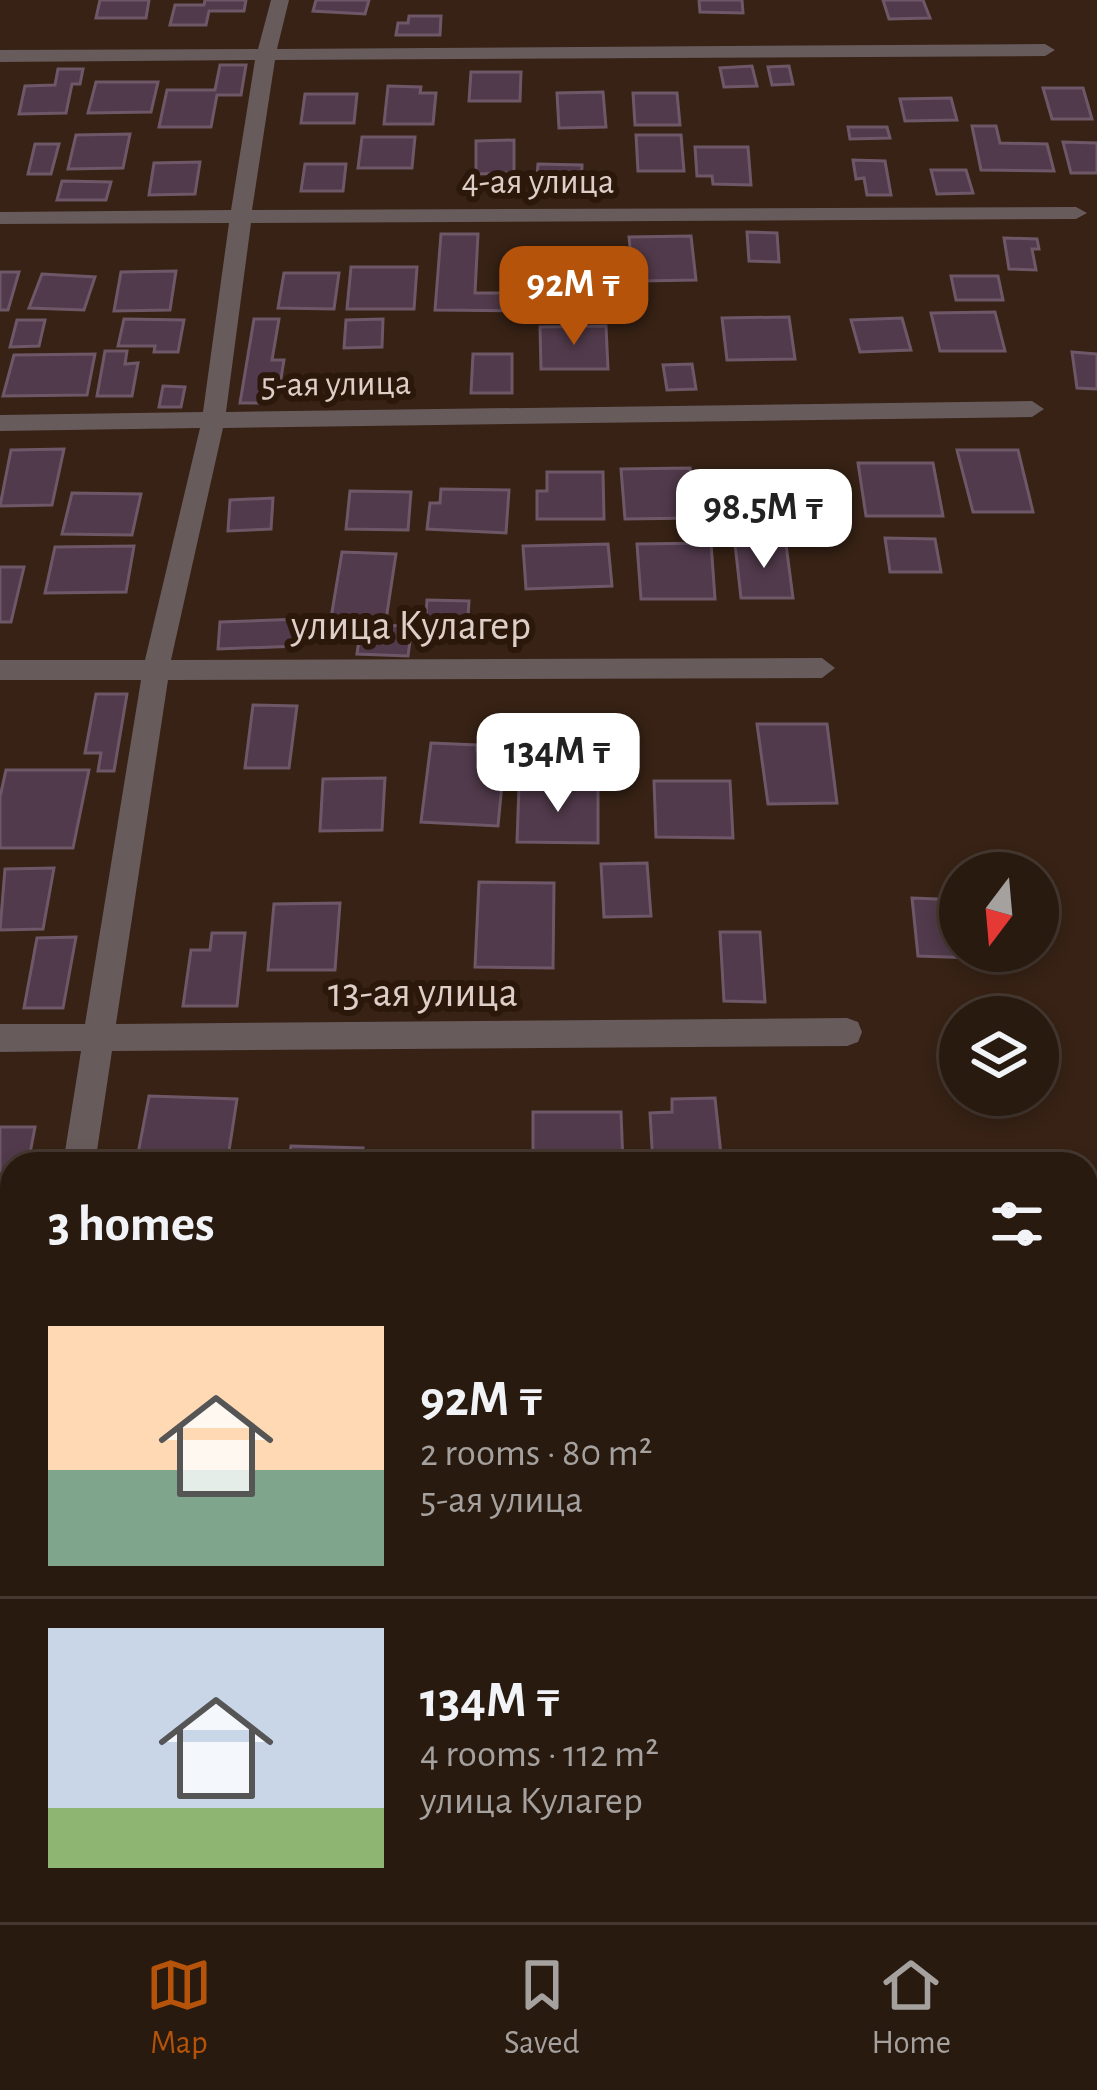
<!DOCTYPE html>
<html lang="en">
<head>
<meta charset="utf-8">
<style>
	:root { --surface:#291a10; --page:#312319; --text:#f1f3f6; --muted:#a5a19f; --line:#453830; --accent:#b45309 }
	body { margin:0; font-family:"Alegreya Sans",sans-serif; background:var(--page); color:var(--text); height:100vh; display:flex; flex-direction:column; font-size:45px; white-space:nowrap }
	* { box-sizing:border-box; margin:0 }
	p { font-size:39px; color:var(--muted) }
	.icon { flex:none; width:66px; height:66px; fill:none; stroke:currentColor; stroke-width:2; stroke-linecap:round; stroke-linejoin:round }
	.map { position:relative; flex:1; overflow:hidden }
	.details { position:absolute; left:0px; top:1152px; width:1098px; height:771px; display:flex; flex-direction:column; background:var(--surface); border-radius:36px 36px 0 0; box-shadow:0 6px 18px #0003,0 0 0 3px var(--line) }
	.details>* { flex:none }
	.needle { width:78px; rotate:196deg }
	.tools { position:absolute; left:939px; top:852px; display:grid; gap:24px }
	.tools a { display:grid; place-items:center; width:120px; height:120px; border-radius:50%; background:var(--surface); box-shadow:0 6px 18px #0003,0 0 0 3px var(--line); font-size:60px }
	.price { position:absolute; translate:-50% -102px; padding:0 27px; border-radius:24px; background:#fff; color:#222; font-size:39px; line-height:78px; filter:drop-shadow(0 3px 6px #0008) }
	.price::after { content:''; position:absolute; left:50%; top:72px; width:36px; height:27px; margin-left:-18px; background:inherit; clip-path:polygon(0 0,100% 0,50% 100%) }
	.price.current { background:var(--accent); color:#fff }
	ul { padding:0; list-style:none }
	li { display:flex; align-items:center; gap:36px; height:300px; padding:0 48px }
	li+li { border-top:3px solid var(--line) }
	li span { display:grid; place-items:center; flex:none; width:336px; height:240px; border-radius:0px; color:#555 }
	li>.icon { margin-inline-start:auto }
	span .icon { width:144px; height:144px; fill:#fffc; stroke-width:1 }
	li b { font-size:51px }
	h2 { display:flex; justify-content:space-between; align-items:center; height:144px; padding:0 48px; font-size:51px }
	.menu { display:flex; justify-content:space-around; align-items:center; height:168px; border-top:3px solid var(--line); background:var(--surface); font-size:33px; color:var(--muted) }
	.menu a { display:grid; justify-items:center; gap:6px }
	.menu .current { color:var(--accent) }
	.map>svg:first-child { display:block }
	.building { fill:#513a4b; stroke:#6e5868; stroke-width:3 }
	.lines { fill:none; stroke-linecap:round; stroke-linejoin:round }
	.minor { fill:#685b5c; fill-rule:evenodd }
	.labels { text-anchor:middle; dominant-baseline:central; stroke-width:12; stroke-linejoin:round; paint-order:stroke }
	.far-street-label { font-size:36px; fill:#ddcfc7; stroke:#2c180b }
	.street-label { font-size:42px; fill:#ddcfc7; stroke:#2c180b }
</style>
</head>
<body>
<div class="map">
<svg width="1097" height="1922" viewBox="0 0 1097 1922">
	<rect width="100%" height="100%" fill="#372215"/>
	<!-- building -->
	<g class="building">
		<polygon points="100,0 149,0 146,18 96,18"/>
		<polygon points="205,0 246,0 244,11 209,11 206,25 170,25 175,5 204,5"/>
		<polygon points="316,0 369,0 365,14 313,11"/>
		<polygon points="699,0 742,0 743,13 700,12"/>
		<polygon points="883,0 923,0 930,18 889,19"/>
		<polygon points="409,16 441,16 440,35 396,35 398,23 408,23"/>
		<polygon points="220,65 246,65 241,95 217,95 211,127 159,127 167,90 215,90"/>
		<polygon points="752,66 757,86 724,87 720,68"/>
		<polygon points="789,66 793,84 772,85 768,67"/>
		<polygon points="58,69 83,69 80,84 72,84 66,113 19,114 25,86 55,85"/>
		<polygon points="471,72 521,72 520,101 469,101"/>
		<polygon points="96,82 158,82 151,112 88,113"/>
		<polygon points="388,86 421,87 420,93 436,93 433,124 384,124"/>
		<polygon points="1043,88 1083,88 1092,119 1052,119"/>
		<polygon points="603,92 606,127 559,128 557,93"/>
		<polygon points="633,93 677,93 680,125 635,125"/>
		<polygon points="305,94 357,94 354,123 301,123"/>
		<polygon points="951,98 957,120 905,121 900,99"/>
		<polygon points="972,126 996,126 1000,143 1047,144 1054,171 981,170"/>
		<polygon points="848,127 887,127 890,138 850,139"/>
		<polygon points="130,134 123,168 68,169 76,135"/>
		<polygon points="636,135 681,135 684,171 638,171"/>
		<polygon points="362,137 415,137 412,168 358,168"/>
		<polygon points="514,140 514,173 476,174 476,141"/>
		<polygon points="1063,142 1097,143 1097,173 1071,173"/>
		<polygon points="35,144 59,144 51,174 28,174"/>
		<polygon points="695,147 748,147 751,185 713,184 712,176 697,176"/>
		<polygon points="853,160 885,161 891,195 867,195 864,178 856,179"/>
		<polygon points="200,162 195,194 149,195 154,163"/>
		<polygon points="305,164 346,164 343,191 301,191"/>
		<polygon points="538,164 582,165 581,188 536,187"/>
		<polygon points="931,170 966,170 973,193 937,194"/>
		<polygon points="62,181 111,182 106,200 57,200"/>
		<polygon points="747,232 777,233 779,262 749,261"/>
		<polygon points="441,234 478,234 475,293 523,293 523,311 435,310"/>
		<polygon points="691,236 696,280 641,281 639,258 631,258 629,237"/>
		<polygon points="1004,238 1037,239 1039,249 1032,249 1036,270 1009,269"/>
		<polygon points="602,248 607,296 533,297 531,249"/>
		<polygon points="351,267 417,267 414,309 347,309"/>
		<polygon points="176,271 170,310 114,311 121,272"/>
		<polygon points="0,272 19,272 8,310 0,310"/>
		<polygon points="284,273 339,273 334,309 278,308"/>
		<polygon points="42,274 95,277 84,310 29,308"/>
		<polygon points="951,276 998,276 1003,300 956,300"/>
		<polygon points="995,312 1005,351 940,351 931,313"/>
		<polygon points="789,317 795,359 727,360 722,318"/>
		<polygon points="902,318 911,350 860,352 851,320"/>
		<polygon points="124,319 184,320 178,352 154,352 155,346 118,346"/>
		<polygon points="254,319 279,319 272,360 284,360 279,391 269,392 267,403 240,403"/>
		<polygon points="383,319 382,347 344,348 346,320"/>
		<polygon points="17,320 45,320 39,346 10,347"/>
		<polygon points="606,326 608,369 541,369 540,327"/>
		<polygon points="105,351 127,351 125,364 138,363 132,396 97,396"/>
		<polygon points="1072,352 1097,354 1097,389 1077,388"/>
		<polygon points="95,354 87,395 3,396 14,355"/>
		<polygon points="473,354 512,354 512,393 471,393"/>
		<polygon points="692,364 696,389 667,390 663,365"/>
		<polygon points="163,386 185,387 181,407 159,407"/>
		<polygon points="64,449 52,505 0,506 11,450"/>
		<polygon points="957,450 1018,450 1033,512 973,512"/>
		<polygon points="858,463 933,463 943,516 866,516"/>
		<polygon points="690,468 696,518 625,519 621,469"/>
		<polygon points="547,472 603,472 604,519 537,519 537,491 547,491"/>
		<polygon points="802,478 808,525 730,525 726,479"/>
		<polygon points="441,489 509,490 506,533 427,529 430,503 440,503"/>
		<polygon points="350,491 411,492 408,530 346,529"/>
		<polygon points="72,493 141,494 132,535 62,534"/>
		<polygon points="273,498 271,529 228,531 230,500"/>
		<polygon points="885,538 935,539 941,572 890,572"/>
		<polygon points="711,543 715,599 641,599 637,544"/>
		<polygon points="608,544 612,586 526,589 523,546"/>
		<polygon points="735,544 786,544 793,598 741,598"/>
		<polygon points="134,546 126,592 45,593 55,547"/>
		<polygon points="342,552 396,554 386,620 331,618"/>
		<polygon points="0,567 24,567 11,622 0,622"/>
		<polygon points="427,600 469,601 467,633 425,633"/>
		<polygon points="300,619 299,646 218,649 220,622"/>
		<polygon points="361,625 412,626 408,656 357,654"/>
		<polygon points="96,694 127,694 114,771 98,771 101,753 85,753"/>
		<polygon points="253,705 297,706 289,768 245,768"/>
		<polygon points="757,724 827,724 837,803 768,804"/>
		<polygon points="431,743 477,745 477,751 505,753 498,826 421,822"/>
		<polygon points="6,770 89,770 73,848 0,848 0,797"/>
		<polygon points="385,778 382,830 320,831 323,779"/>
		<polygon points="654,781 730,781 733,838 656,837"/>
		<polygon points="519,786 598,787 598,843 517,842"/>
		<polygon points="647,863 651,916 604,917 601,864"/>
		<polygon points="54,868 43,929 0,930 5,869"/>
		<polygon points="479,882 554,883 553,968 475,967"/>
		<polygon points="912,898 960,900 960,951 973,951 974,958 918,956"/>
		<polygon points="340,903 335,970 268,970 274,904"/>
		<polygon points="720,932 760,932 765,1002 724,1001"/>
		<polygon points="212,933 245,933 237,1006 183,1006 191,950 210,950"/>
		<polygon points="76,937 63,1008 24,1008 37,938"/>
		<polygon points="149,1096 237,1099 227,1164 136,1164"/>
		<polygon points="715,1098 722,1164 653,1164 650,1113 672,1112 672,1099"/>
		<polygon points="533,1112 621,1112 623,1164 533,1164"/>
		<polygon points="0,1127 35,1127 28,1164 12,1164 12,1248 0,1248"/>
		<polygon points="291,1146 363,1148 361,1164 288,1164"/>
	</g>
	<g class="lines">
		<!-- minor -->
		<g class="minor">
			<polygon points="271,0 289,0 277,49 1045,44 1055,50 1045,56 275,60 252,210 1076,207 1087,213 1076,219 251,223 226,412 1032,401 1044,409 1032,417 223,428 171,660 822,658 835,668 822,678 168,680 116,1024 847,1018 858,1022 862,1032 858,1042 847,1046 112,1051 95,1164 63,1164 81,1051 0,1052 0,1024 85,1024 141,680 0,680 0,660 145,660 200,428 0,431 0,415 203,412 229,223 0,224 0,212 231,210 255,60 0,62 0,50 258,49"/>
			<rect x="0" y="1476" width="12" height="36"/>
			<polygon points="12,1566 12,1662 0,1667 0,1571"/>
		</g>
	</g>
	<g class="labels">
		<!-- far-street labels -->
		<g class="far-street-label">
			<text x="538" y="182">4-ая улица</text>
			<text transform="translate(336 384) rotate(-1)">5-ая улица</text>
		</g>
		<!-- street labels -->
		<g class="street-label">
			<text x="411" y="626">улица Кулагер</text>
			<text x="423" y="993">13-ая улица</text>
		</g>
	</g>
</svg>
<div class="tools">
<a><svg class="needle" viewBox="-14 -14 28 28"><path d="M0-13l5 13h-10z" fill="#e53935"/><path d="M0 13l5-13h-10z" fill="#a5a19f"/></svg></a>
<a><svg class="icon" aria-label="layers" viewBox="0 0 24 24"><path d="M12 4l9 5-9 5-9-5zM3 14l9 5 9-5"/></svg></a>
</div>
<b class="price current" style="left:574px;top:348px">92M ₸</b>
<b class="price" style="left:764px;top:571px">98.5M ₸</b>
<b class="price" style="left:558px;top:815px">134M ₸</b>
<section class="details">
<h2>3 homes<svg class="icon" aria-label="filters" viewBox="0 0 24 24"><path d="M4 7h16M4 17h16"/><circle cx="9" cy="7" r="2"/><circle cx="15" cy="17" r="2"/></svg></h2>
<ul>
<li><span style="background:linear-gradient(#ffd9b3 60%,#7fa58c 0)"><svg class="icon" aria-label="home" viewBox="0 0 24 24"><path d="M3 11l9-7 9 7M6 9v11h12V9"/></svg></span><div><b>92M ₸</b><p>2 rooms · 80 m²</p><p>5-ая улица</p></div></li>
<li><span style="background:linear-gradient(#c9d6e8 75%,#8fb573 0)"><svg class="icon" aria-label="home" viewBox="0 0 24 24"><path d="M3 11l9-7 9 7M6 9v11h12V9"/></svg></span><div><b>134M ₸</b><p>4 rooms · 112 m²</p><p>улица Кулагер</p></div></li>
</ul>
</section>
</div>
<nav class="menu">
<a class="current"><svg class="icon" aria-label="map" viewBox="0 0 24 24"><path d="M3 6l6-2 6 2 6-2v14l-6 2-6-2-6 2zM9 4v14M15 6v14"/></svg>Map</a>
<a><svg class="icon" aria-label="saved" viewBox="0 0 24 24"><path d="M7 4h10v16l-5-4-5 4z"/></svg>Saved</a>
<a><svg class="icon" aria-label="home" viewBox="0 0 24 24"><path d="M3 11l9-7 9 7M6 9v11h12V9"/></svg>Home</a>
</nav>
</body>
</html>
